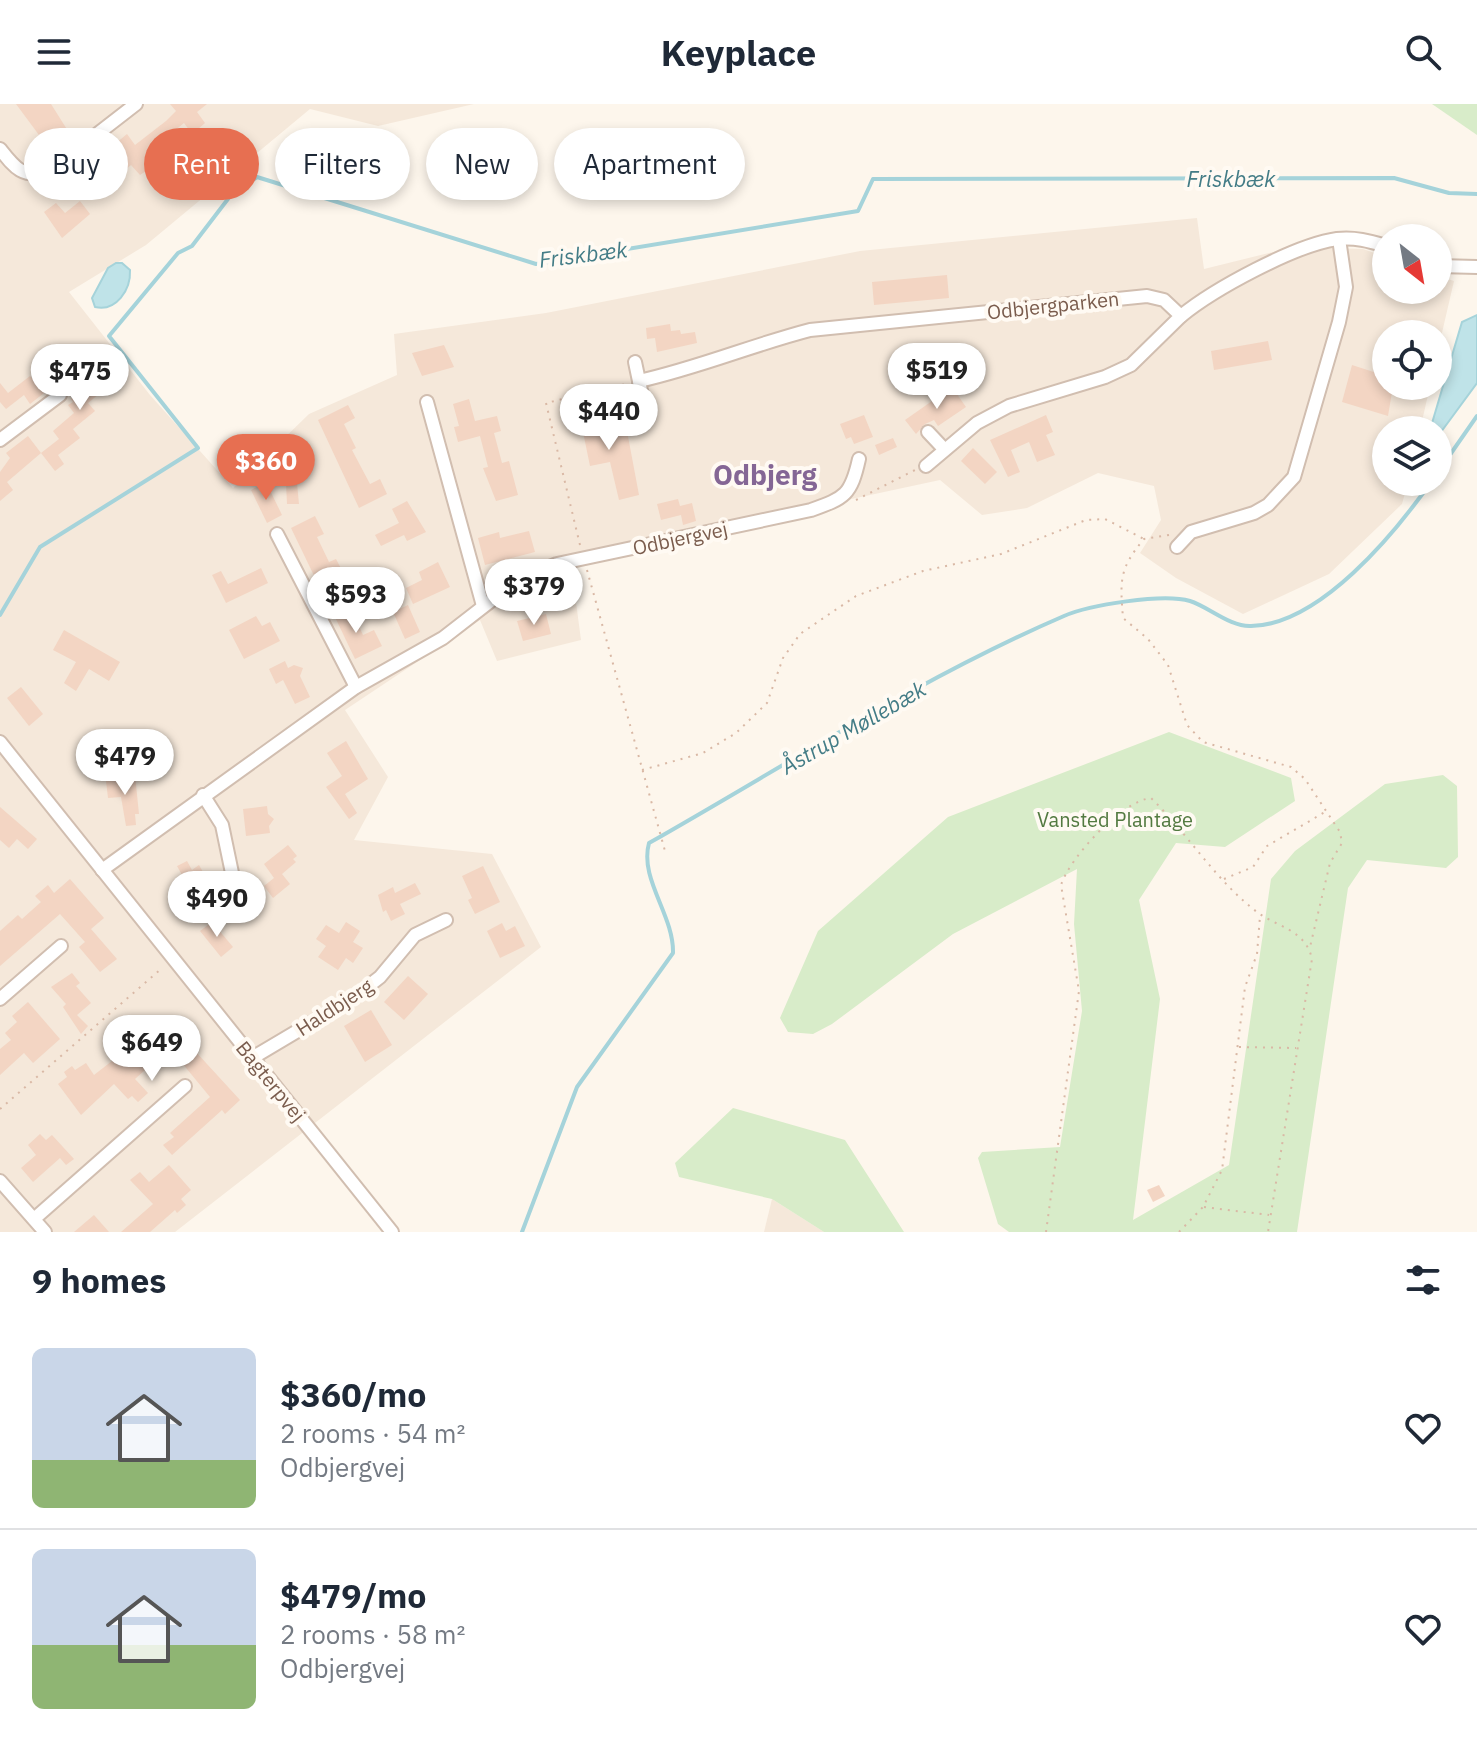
<!DOCTYPE html>
<html lang="en">
<head>
<meta charset="utf-8">
<style>
	:root { --surface:#fff; --page:#f2f2f3; --text:#1f2937; --muted:#747a83; --line:#e0e1e3; --accent:#e76f51 }
	body { margin:0; font-family:"IBM Plex Sans",sans-serif; background:var(--page); color:var(--text); height:100vh; display:flex; flex-direction:column; font-size:30px; white-space:nowrap }
	* { box-sizing:border-box; margin:0 }
	p { font-size:26px; color:var(--muted) }
	.icon { flex:none; width:44px; height:44px; fill:none; stroke:currentColor; stroke-width:2; stroke-linecap:round; stroke-linejoin:round }
	.map { position:relative; height:1128px; overflow:hidden }
	.sheet { display:flex; flex-direction:column; background:var(--surface); flex:1 }
	.sheet>* { flex:none }
	.guide { position:absolute; left:24px; top:24px; width:800px; height:72px; display:flex; gap:16px }
	.needle { width:52px; rotate:149deg }
	.tools { position:absolute; left:1372px; top:120px; display:grid; gap:16px }
	.tools a { display:grid; place-items:center; width:80px; height:80px; border-radius:50%; background:var(--surface); box-shadow:0 4px 12px #0003; font-size:40px }
	.price { position:absolute; translate:-50% -68px; padding:0 18px; border-radius:28px; background:#fff; color:#222; font-size:26px; line-height:52px; filter:drop-shadow(0 2px 4px #0008) }
	.price::after { content:''; position:absolute; left:50%; top:48px; width:24px; height:18px; margin-left:-12px; background:inherit; clip-path:polygon(0 0,100% 0,50% 100%) }
	.price.selected { background:var(--accent); color:#fff }
	ul { padding:0; list-style:none }
	li { display:flex; align-items:center; gap:24px; height:200px; padding:0 32px }
	li+li { border-top:2px solid var(--line) }
	li span { display:grid; place-items:center; flex:none; width:224px; height:160px; border-radius:12px; color:#555 }
	li>.icon { margin-inline-start:auto }
	span .icon { width:96px; height:96px; fill:#fffc; stroke-width:1 }
	li b { font-size:34px }
	h2 { display:flex; justify-content:space-between; align-items:center; height:96px; padding:0 32px; font-size:34px }
	.pill { padding:0 28px; border-radius:36px; background:var(--surface); box-shadow:0 4px 12px #0003; font-size:28px; line-height:72px }
	.pill.selected { background:var(--accent); color:#fff }
	header { display:flex; justify-content:space-between; align-items:center; height:104px; padding:0 32px; background:var(--surface); font-size:36px; font-weight:700 }
	.map>svg:first-child { display:block }
	.residential { fill:#f5e8da }
	.green { fill:#d8ecc9 }
	.water { fill:#bfe3e8; stroke:#a5d3da; stroke-width:2 }
	.lines { fill:none; stroke-linecap:round; stroke-linejoin:round }
	.stream { stroke:#a5d3da; stroke-width:4 }
	.building { fill:#f3d5c3 }
	.minor-casing { stroke:#d1beb0; stroke-width:16 }
	.path { stroke:#d9b8a5; stroke-width:2; stroke-dasharray:2 6; stroke-linecap:butt }
	.minor { stroke:#fff; stroke-width:12 }
	.labels { text-anchor:middle; dominant-baseline:central; stroke-width:8; stroke-linejoin:round; paint-order:stroke }
	.street-label { font-size:20px; fill:#7a5c4d; stroke:#fffaf3 }
	.park-label { font-size:20px; fill:#537a41; stroke:#fffaf3 }
	.water-label { font-size:22px; font-style:italic; fill:#437c86; stroke:#fffaf3 }
	.district-label { font-size:28px; font-weight:bold; fill:#846695; stroke:#fffaf3 }
</style>
</head>
<body>
<header><svg class="icon" aria-label="menu" viewBox="0 0 24 24"><path d="M4 6h16M4 12h16M4 18h16"/></svg>Keyplace<svg class="icon" aria-label="search" viewBox="0 0 24 24"><circle cx="10" cy="10" r="6"/><path d="M15 15l6 6"/></svg></header>
<div class="map">
<svg width="1477" height="1128" viewBox="0 0 1477 1128">
	<rect width="100%" height="100%" fill="#fdf6ec"/>
	<!-- residential -->
	<g class="residential">
		<polygon points="0,0 474,0 378,22 310,5 146,141 69,188 150,291 233,384 309,310 397,271 394,230 546,209 860,147 1197,114 1204,165 1293,143 1363,145 1386,153 1386,186 1438,186 1438,172 1454,177 1438,246 1438,230 1386,230 1386,282 1430,282 1420,326 1386,326 1386,378 1408,378 1402,400 1329,470 1243,510 1176,474 1140,449 1161,416 1154,382 1098,369 1027,404 982,411 940,376 586,452 572,468 581,536 497,557 480,516 345,606 388,673 354,736 492,750 541,843 175,1128 0,1128"/>
		<polygon points="772,1095 824,1128 764,1128"/>
	</g>
	<!-- green -->
	<g class="green">
		<polygon points="1432,0 1477,0 1477,31"/>
		<polygon points="1169,628 1291,674 1295,697 1225,743 1176,739 1139,796 1160,895 1133,1116 1229,1061 1271,775 1295,747 1385,680 1443,671 1457,682 1458,753 1446,764 1367,756 1348,784 1297,1128 1009,1128 998,1120 978,1054 982,1048 1060,1043 1082,907 1074,820 1077,765 953,830 832,920 813,930 788,928 780,914 818,827 948,713"/>
		<polygon points="733,1004 845,1036 904,1128 824,1128 772,1095 679,1073 675,1059"/>
	</g>
	<!-- water -->
	<g class="water">
		<path d="M116,159H122L130,166C131,186 116,208 95,203L92,194L108,164Z"/>
		<polygon points="1477,211 1477,279 1438,332 1438,326 1430,326 1462,218"/>
	</g>
	<g class="lines">
		<!-- stream -->
		<g class="stream">
			<polyline points="1438,368 1477,312"/>
			<polyline points="0,511 40,443 198,344 109,232 178,149 192,142 231,91 257,73 536,160 858,107 873,75 1394,74 1449,89 1477,90"/>
			<path d="M522,1128L577,983L673,849C674,811 639,775 649,739C785,662 920,574 1064,512C1089,501 1163,489 1190,497C1209,503 1230,523 1251,522C1320,521 1395,429 1431,378"/>
		</g>
	</g>
	<!-- building -->
	<g class="building">
		<polygon points="16,0 51,0 68,27 43,46 34,35 39,31"/>
		<polygon points="170,0 207,0 197,8 205,19 192,30 184,19 163,36 174,49 140,71 131,61 93,92 79,74 117,43 115,40 127,30 135,41 166,17 176,7"/>
		<polygon points="80,97 90,110 62,134 44,108 56,99 65,109"/>
		<polygon points="947,171 949,194 874,201 872,178"/>
		<polygon points="670,220 671,227 680,226 681,230 695,228 697,239 657,248 655,234 647,235 646,224"/>
		<polygon points="1268,237 1272,256 1214,266 1211,247"/>
		<polygon points="444,241 454,263 422,272 412,249"/>
		<polygon points="114,249 122,258 108,269 115,277 88,299 95,307 73,325 80,334 58,351 64,360 55,367 41,349 59,335 53,327 74,309 68,301 73,298 71,295 98,274 92,267"/>
		<polygon points="1352,261 1386,272 1386,282 1393,282 1388,312 1342,298"/>
		<polygon points="55,266 62,275 30,300 24,291 6,305 0,298 0,279 8,289 30,272 37,280"/>
		<polygon points="952,283 966,303 938,322 934,316 925,320 916,330 905,316"/>
		<polygon points="469,295 475,317 497,312 501,327 494,329 502,359 509,357 518,391 496,397 483,364 488,363 480,332 458,338 454,323 459,322 453,300"/>
		<polygon points="589,300 596,330 601,329 602,332 627,327 639,391 619,396 610,358 590,362 583,328 578,329 572,303"/>
		<polygon points="348,301 355,314 344,320 356,344 352,346 370,380 380,375 387,390 359,404 318,316"/>
		<polygon points="864,311 873,333 854,340 851,333 846,335 840,320"/>
		<polygon points="1046,311 1053,328 1046,331 1055,351 1037,358 1029,338 1011,346 1020,368 1008,373 990,336"/>
		<polygon points="28,332 41,349 7,378 13,386 0,397 0,368 10,354 6,349"/>
		<polygon points="893,334 897,343 879,351 875,341"/>
		<polygon points="973,344 997,368 985,380 961,357"/>
		<polygon points="295,358 299,400 287,400 285,359"/>
		<polygon points="266,378 282,411 267,419 251,386"/>
		<polygon points="678,395 680,402 692,399 696,417 683,421 681,411 661,416 657,400"/>
		<polygon points="407,397 426,428 407,437 404,431 381,442 375,431 399,419 392,405"/>
		<polygon points="315,412 324,430 317,433 329,458 336,455 345,472 320,484 291,424"/>
		<polygon points="529,427 535,448 485,461 478,434 499,428 500,434"/>
		<polygon points="438,458 450,483 413,500 406,484 422,476 419,468"/>
		<polygon points="261,464 268,479 226,499 212,471 221,467 228,480"/>
		<polygon points="408,501 420,528 405,535 393,508"/>
		<polygon points="350,503 363,531 374,526 382,542 355,555 334,511"/>
		<polygon points="546,510 551,530 523,537 517,517"/>
		<polygon points="256,512 262,522 270,518 280,537 244,555 229,526"/>
		<polygon points="64,526 120,558 109,577 89,565 76,587 64,579 76,558 53,546"/>
		<polygon points="285,557 288,564 294,561 303,564 300,572 310,593 295,600 283,576 276,580 269,565"/>
		<polygon points="21,583 43,610 29,622 7,594"/>
		<polygon points="346,637 368,675 345,690 357,709 349,715 326,683 342,672 327,649"/>
		<polygon points="135,671 139,710 135,710 136,721 126,722 121,693 108,694 106,677"/>
		<polygon points="267,702 268,710 274,715 269,722 270,729 246,732 243,705"/>
		<polygon points="0,703 37,735 28,745 17,735 9,744 0,736"/>
		<polygon points="288,741 297,752 293,755 296,758 282,770 290,780 273,794 264,782 274,774 264,760"/>
		<polygon points="187,757 192,766 199,761 207,775 188,786 192,795 177,803 172,794 181,789 174,776 182,771 177,762"/>
		<polygon points="483,762 500,798 475,810 468,796 472,794 462,772"/>
		<polygon points="70,775 104,814 91,825 117,855 100,868 79,843 85,838 60,810 0,862 0,827 18,811 22,815 41,798 35,792 48,781 54,789"/>
		<polygon points="415,779 421,790 400,800 405,810 391,817 386,806 383,808 378,791 393,783 395,789"/>
		<polygon points="212,818 233,843 221,853 200,827"/>
		<polygon points="346,818 360,827 353,838 363,844 353,859 346,854 338,866 318,853 326,842 316,835 326,821 339,829"/>
		<polygon points="502,819 506,827 515,822 525,842 500,854 487,827"/>
		<polygon points="72,869 80,879 76,882 91,899 77,911 88,922 81,930 63,903 66,900 51,883"/>
		<polygon points="408,872 428,890 404,916 384,898"/>
		<polygon points="28,898 60,935 33,959 24,949 0,971 0,945 11,936 5,929 17,918 12,912"/>
		<polygon points="371,906 392,941 365,958 344,922"/>
		<polygon points="173,923 240,996 225,1010 222,1006 172,1051 163,1041 174,1033 170,1029 210,993 182,959 179,962 166,947 135,975 148,989 138,998 132,992 128,995 114,980 81,1011 58,980 67,973 64,968 72,962 75,966 86,959 94,971 112,957 109,954 120,945 126,952 144,937 150,943"/>
		<polygon points="40,1030 46,1036 52,1031 74,1055 66,1061 60,1054 33,1078 21,1064 36,1051 28,1041"/>
		<polygon points="169,1061 191,1086 181,1095 186,1101 177,1109 175,1106 150,1128 121,1128 153,1100 130,1076 140,1068 149,1078"/>
		<polygon points="1159,1081 1165,1092 1153,1098 1147,1086"/>
		<polygon points="94,1111 109,1128 74,1128"/>
	</g>
	<g class="lines">
		<defs>
			<g id="minor">
				<path d="M0,45C15,64 21,73 47,69L136,0"/>
				<polyline points="1438,162 1477,163"/>
				<path d="M1181,212C1214,185 1295,141 1337,135C1355,133 1369,137 1386,142"/>
				<polyline points="635,258 643,296"/>
				<path d="M639,277C698,264 752,241 810,226L1147,192L1164,196L1181,212L1131,261L1105,273L1009,302L977,319L926,362"/>
				<polyline points="427,298 483,502"/>
				<polyline points="928,328 944,345"/>
				<polyline points="0,336 60,291"/>
				<polyline points="277,430 356,583"/>
				<polyline points="1177,443 1191,428 1254,409 1268,401 1294,373 1339,218 1346,183 1339,135"/>
				<polyline points="0,638 392,1128"/>
				<polyline points="203,691 222,721 232,769"/>
				<path d="M102,766L356,583L443,534L510,482L530,471L557,460L811,406C845,394 851,391 859,355"/>
				<polyline points="0,895 61,842"/>
				<polyline points="252,954 353,894 380,873 415,831 446,816"/>
				<polyline points="0,1077 45,1128"/>
				<polyline points="34,1115 185,982"/>
			</g>
		</defs>
		<!-- minor casing -->
		<use href="#minor" class="minor-casing"/>
		<!-- path -->
		<g class="path">
			<polyline points="856,396 915,366"/>
			<path d="M1169,431L1144,435C1119,465 1120,476 1123,514L1148,535L1168,561L1187,621L1203,638L1291,663L1305,675L1340,728L1342,739L1330,759L1310,843"/>
			<polyline points="580,441 546,299 626,280"/>
			<polyline points="587,466 665,747"/>
			<polyline points="642,666 703,649 736,629 767,599 783,554 800,530 856,492 923,467 1001,450 1086,416 1105,415 1144,435"/>
			<polyline points="1224,775 1253,763 1267,742 1325,708"/>
			<polyline points="1239,943 1296,944"/>
			<polyline points="0,1005 162,864"/>
			<polyline points="1204,1103 1269,1111"/>
			<path d="M1046,1128L1079,887L1061,781C1070,753 1122,697 1151,694C1188,730 1216,777 1257,808C1277,823 1306,826 1312,855L1268,1128"/>
			<polyline points="1179,1128 1203,1103 1222,1066 1245,883 1257,850 1260,812"/>
		</g>
		<!-- minor -->
		<use href="#minor" class="minor"/>
	</g>
	<g class="labels">
		<!-- street labels -->
		<g class="street-label">
			<text transform="translate(1053 201) rotate(-6)">Odbjergparken</text>
			<text transform="translate(680 434) rotate(-12)">Odbjergvej</text>
			<text transform="translate(334 903) rotate(-33)">Haldbjerg</text>
			<text transform="translate(271 977) rotate(51)">Bagterpvej</text>
		</g>
		<!-- park labels -->
		<g class="park-label">
			<text x="1115" y="715">Vansted Plantage</text>
		</g>
		<!-- water labels -->
		<g class="water-label">
			<text x="1231" y="74">Friskbæk</text>
			<text transform="translate(583 150) rotate(-7)">Friskbæk</text>
			<text transform="translate(853 623) rotate(-30)">Åstrup Møllebæk</text>
		</g>
		<!-- district labels -->
		<g class="district-label">
			<text x="765" y="370">Odbjerg</text>
		</g>
	</g>
</svg>
<div class="tools">
<a><svg class="needle" viewBox="-14 -14 28 28"><path d="M0-13l5 13h-10z" fill="#e53935"/><path d="M0 13l5-13h-10z" fill="#747a83"/></svg></a>
<a><svg class="icon" aria-label="locate" viewBox="0 0 24 24"><circle cx="12" cy="12" r="6"/><path d="M12 2v4M12 18v4M2 12h4M18 12h4"/></svg></a>
<a><svg class="icon" aria-label="layers" viewBox="0 0 24 24"><path d="M12 4l9 5-9 5-9-5zM3 14l9 5 9-5"/></svg></a>
</div>
<b class="price" style="left:937px;top:307px">$519</b>
<b class="price" style="left:80px;top:308px">$475</b>
<b class="price" style="left:609px;top:348px">$440</b>
<b class="price selected" style="left:266px;top:398px">$360</b>
<b class="price" style="left:534px;top:523px">$379</b>
<b class="price" style="left:356px;top:531px">$593</b>
<b class="price" style="left:125px;top:693px">$479</b>
<b class="price" style="left:217px;top:835px">$490</b>
<b class="price" style="left:152px;top:979px">$649</b>
<div class="guide">
<a class="pill">Buy</a>
<a class="pill selected">Rent</a>
<a class="pill">Filters</a>
<a class="pill">New</a>
<a class="pill">Apartment</a>
</div>
</div>
<section class="sheet">
<h2>9 homes<svg class="icon" aria-label="filters" viewBox="0 0 24 24"><path d="M4 7h16M4 17h16"/><circle cx="9" cy="7" r="2"/><circle cx="15" cy="17" r="2"/></svg></h2>
<ul>
<li><span style="background:linear-gradient(#c9d6e8 70%,#8fb573 0)"><svg class="icon" aria-label="home" viewBox="0 0 24 24"><path d="M3 11l9-7 9 7M6 9v11h12V9"/></svg></span><div><b>$360/mo</b><p>2 rooms · 54 m²</p><p>Odbjergvej</p></div><svg class="icon" aria-label="heart" viewBox="0 0 24 24"><path d="M12 20l-8-8c-3-5 5-10 8-4 3-6 11-1 8 4z"/></svg></li>
<li><span style="background:linear-gradient(#c9d6e8 60%,#8fb573 0)"><svg class="icon" aria-label="home" viewBox="0 0 24 24"><path d="M3 11l9-7 9 7M6 9v11h12V9"/></svg></span><div><b>$479/mo</b><p>2 rooms · 58 m²</p><p>Odbjergvej</p></div><svg class="icon" aria-label="heart" viewBox="0 0 24 24"><path d="M12 20l-8-8c-3-5 5-10 8-4 3-6 11-1 8 4z"/></svg></li>
</ul>
</section>
</body>
</html>
